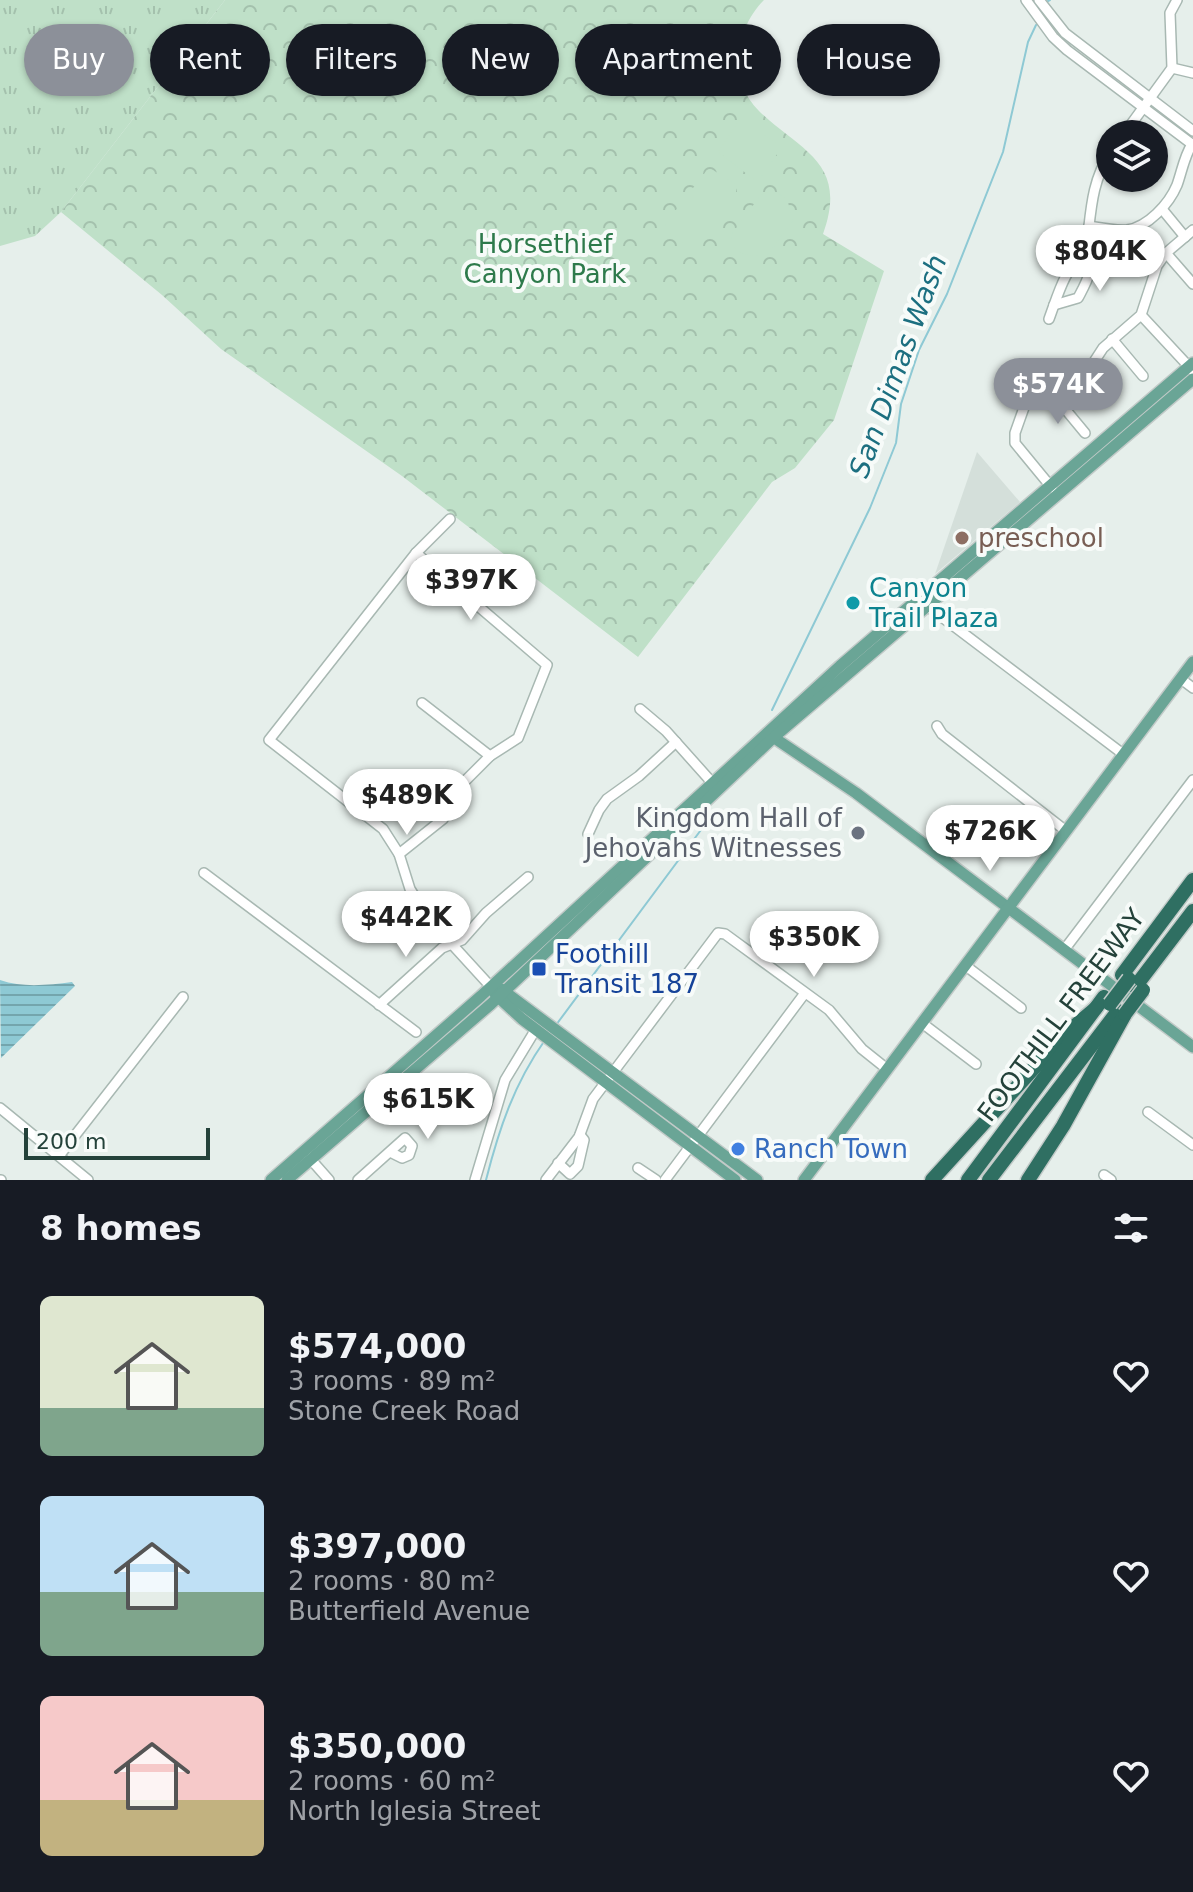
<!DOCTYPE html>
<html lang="en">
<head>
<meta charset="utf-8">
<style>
	:root { --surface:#171b24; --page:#20242c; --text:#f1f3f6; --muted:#9ea1a6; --accent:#8c9099 }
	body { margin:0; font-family:"DejaVu Sans",sans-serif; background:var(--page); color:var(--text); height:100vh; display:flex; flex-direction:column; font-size:30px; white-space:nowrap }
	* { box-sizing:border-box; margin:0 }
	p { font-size:26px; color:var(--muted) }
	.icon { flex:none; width:44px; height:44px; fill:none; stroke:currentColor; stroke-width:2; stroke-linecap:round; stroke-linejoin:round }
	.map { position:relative; height:1180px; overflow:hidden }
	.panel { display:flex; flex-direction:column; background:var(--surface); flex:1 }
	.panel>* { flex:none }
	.guide { position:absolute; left:24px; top:24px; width:1146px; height:72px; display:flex; gap:16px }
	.tools { position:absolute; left:1096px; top:120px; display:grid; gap:16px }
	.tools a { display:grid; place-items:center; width:72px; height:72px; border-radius:50%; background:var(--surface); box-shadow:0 2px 6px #0004; font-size:40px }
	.scale { position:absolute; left:24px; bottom:20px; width:186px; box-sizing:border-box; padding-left:8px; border:4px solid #24423a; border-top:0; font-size:22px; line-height:28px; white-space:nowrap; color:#24423a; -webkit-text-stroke:6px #f7fbf9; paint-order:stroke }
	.price { position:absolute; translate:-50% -68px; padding:0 18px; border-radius:28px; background:#fff; color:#222; font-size:26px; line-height:52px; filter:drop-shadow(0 2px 4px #0008) }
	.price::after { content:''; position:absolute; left:50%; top:48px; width:24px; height:18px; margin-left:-12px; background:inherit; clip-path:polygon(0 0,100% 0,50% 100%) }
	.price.active { background:var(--accent); color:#fff }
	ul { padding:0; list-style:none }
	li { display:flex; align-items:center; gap:24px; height:200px; padding:0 40px }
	li span { display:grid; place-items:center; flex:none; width:224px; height:160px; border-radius:12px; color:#555 }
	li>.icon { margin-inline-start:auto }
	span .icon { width:96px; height:96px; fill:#fffc; stroke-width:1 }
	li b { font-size:34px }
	h2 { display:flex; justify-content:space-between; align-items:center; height:96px; padding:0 40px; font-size:34px }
	.chip { padding:0 28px; border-radius:36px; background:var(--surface); box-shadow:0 2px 6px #0004; font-size:28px; line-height:72px }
	.chip.active { background:var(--accent); color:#fff }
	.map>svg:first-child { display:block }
	.built { fill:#d4dfda }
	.grass { fill:url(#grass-tufts) }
	.park { fill:url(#park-crowns) }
	.pitch { fill:#bfe0c8 }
	.water { fill:url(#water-rules) }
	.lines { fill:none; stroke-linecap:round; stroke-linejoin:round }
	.stream { stroke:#8ec9d4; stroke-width:2 }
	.minor-casing { stroke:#a8b8b2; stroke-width:12 }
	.major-casing { stroke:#c2cac8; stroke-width:14 }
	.highway-casing { stroke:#c2cac8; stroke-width:17 }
	.minor { stroke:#fff; stroke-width:9 }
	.major { stroke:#6aa596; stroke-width:11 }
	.highway { stroke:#2f6f62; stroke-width:14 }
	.highway-bridge-casing { stroke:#c2cac8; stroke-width:17; stroke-linecap:butt }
	.highway-bridge { stroke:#2f6f62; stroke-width:14 }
	.education-dot { fill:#8d6e63; stroke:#f7fbf9; stroke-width:3 }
	.culture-dot { fill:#0f9aa8; stroke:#f7fbf9; stroke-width:3 }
	.worship-dot { fill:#6b7280; stroke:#f7fbf9; stroke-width:3 }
	.transit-dot { fill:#1a4fb4; stroke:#f7fbf9; stroke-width:3 }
	.shop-dot { fill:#3f7fe0; stroke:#f7fbf9; stroke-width:3 }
	.labels { text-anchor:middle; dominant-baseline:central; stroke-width:8; stroke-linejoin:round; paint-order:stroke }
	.park-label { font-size:26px; fill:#2d7a4b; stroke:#f7fbf9 }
	.education-label { font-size:26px; fill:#785e54; stroke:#f7fbf9; text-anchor:start }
	.culture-label { font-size:26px; fill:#0d838f; stroke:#f7fbf9; text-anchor:start }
	.worship-label { font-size:26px; fill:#5b616d; stroke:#f7fbf9; text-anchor:end }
	.transit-label { font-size:26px; fill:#164399; stroke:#f7fbf9; text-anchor:start }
	.street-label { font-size:26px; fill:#24423a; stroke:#f7fbf9 }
	.shop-label { font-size:26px; fill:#366cbe; stroke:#f7fbf9; text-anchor:start }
	.water-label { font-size:28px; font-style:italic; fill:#1c6f80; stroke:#f7fbf9 }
</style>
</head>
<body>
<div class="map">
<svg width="1193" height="1180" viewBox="0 0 1193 1180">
	<defs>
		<pattern id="grass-tufts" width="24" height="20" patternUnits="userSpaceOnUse" patternTransform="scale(2)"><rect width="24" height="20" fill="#bfe0c8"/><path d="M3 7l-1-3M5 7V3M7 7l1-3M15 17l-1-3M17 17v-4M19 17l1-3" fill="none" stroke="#a4c1ad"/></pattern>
		<pattern id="park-crowns" width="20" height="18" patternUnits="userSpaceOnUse" patternTransform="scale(2)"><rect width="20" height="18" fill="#bfe0c8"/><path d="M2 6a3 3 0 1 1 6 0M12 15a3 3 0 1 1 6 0" fill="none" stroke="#a4c1ad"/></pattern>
		<pattern id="water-rules" width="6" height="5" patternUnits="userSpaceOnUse" patternTransform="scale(2)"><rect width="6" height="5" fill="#8ec9d4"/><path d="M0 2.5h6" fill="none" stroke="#74a5ad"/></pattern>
	</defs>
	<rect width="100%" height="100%" fill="#e6efeb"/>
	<!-- built -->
	<polygon class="built" points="977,452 1020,502 935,574"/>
	<!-- grass -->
	<polygon class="grass" points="0,0 225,0 61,212 35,236 0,246"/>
	<!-- park -->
	<path class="park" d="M225,0H764C735,29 727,80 759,111C800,151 849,162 823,234L884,271L834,420L795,468L772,482L638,657L402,476L221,349L162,295L61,212Z"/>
	<!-- pitch -->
	<g class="pitch">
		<polygon points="740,119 782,147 759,180 755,180 718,152"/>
		<polygon points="707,170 713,170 736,185 736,192 694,246 687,246 666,230 665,224"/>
		<path d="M769,191H774L787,199L793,220L767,256C751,256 730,256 731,235L760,196Z"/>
	</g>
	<!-- water -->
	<path class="water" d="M0,980C23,988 48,985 72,982L75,986L1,1058Z"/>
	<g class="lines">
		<!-- stream -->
		<g class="stream">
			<polyline points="1048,1 1050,0"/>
			<polyline points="772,710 870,508 896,443 901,404 919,350 947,294 1003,152 1028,42 1036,25"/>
			<polyline points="556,1025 715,811"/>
			<path d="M486,1180C499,1129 514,1084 545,1040"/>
		</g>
		<defs>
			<g id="minor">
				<polyline points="1026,0 1053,37 1067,50 1193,145"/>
				<polyline points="1039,0 1065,33 1193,131"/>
				<polyline points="1172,68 1193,73"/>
				<polyline points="1124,134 1172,68 1170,13 1177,0"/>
				<polyline points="1162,209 1185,237"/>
				<path d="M1089,226C1101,228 1115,231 1127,230C1148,227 1169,204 1177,185C1182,171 1184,157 1192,144"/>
				<polyline points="1166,253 1193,284"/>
				<path d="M1054,305L1078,298C1087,281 1095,269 1086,250"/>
				<polyline points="1141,315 1193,371"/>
				<path d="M1049,319C1059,292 1064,270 1086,250C1091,217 1090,183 1110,154"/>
				<polyline points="1112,339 1143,376"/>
				<polyline points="1039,365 1015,433 1015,443 1052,488"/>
				<polyline points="1031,387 1056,398 1085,433"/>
				<polyline points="1056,398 1092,365 1103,348 1141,315 1157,266 1166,253 1193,230"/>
				<polyline points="450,519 416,553 269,740 383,829 399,854 410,889 428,918 491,987"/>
				<polyline points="922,602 1123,754"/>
				<polyline points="1181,679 1193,688"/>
				<polyline points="422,703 490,756"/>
				<polyline points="640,709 666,731 716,787"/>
				<polyline points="937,726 942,734 1066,831"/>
				<polyline points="588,834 599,810 607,799 639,776 676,742"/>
				<polyline points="399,854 443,819 464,782 490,756 518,738 547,665 416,553"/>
				<polyline points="204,873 416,1032"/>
				<polyline points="1064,950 1193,780"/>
				<polyline points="966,966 1021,1008"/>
				<polyline points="379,1005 442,948 462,940 486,913 528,877"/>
				<polyline points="922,1023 976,1064"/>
				<polyline points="0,1108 88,1180"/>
				<polyline points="1148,1112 1193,1145"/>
				<polyline points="306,1154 329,1180"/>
				<polyline points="59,1156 183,997"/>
				<polyline points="558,1163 570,1174 578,1166 584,1140 580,1135"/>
				<polyline points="638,1168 656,1180"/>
				<polyline points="1104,1175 1111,1180"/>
				<polyline points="0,1180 1,1180"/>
				<polyline points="358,1180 405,1138 412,1146 409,1155 402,1158 390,1152"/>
				<polyline points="475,1180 505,1080 536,1029"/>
				<polyline points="546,1180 579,1137 593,1099 718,933 725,934 829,1010 862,1049 887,1069"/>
				<polyline points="665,1180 805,993"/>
			</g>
			<g id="major">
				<polyline points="770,735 856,793 1193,1047"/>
				<polyline points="501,989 757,1180"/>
				<polyline points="495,994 522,1019 735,1180"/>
				<polyline points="271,1180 481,996 840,666 1193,363"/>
				<polyline points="287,1180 491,1004 774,737 1193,379"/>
				<polyline points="804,1180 1193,662"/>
			</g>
			<g id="highway">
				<polyline points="1122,975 1193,880"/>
				<polyline points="1135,987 1193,911"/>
				<polyline points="932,1180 1064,1035 1096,1008"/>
				<polyline points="968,1180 1104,997"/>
				<polyline points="989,1180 1118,1011"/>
				<polyline points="1028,1180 1063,1126 1125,1014"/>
			</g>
		</defs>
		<!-- minor casing -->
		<use href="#minor" class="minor-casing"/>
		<!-- major casing -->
		<use href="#major" class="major-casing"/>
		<!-- highway casing -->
		<use href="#highway" class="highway-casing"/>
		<!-- minor -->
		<use href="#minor" class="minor"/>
		<!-- major -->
		<use href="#major" class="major"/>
		<!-- highway -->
		<use href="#highway" class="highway"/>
		<defs>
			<g id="highway-bridge">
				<polyline points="1110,1004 1129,979"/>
				<polyline points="1125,1014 1143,990"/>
			</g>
		</defs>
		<!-- highway-bridge casing -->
		<use href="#highway-bridge" class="highway-bridge-casing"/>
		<!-- highway-bridge -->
		<use href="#highway-bridge" class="highway-bridge"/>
	</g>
	<!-- markers -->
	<circle class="education-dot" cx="962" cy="538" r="8"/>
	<circle class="culture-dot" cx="853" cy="603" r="8"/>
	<circle class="worship-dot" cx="858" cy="833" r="8"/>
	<rect class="transit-dot" x="531" y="961" width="16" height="16" rx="4"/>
	<circle class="shop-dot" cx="738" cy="1149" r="8"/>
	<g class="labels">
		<!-- park labels -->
		<g class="park-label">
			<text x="545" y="244">Horsethief<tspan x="545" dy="30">Canyon Park</tspan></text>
		</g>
		<!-- education labels -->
		<g class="education-label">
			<text x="978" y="538">preschool</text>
		</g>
		<!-- culture labels -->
		<g class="culture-label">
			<text x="869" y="588">Canyon<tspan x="869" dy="30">Trail Plaza</tspan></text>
		</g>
		<!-- worship labels -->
		<g class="worship-label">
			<text x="842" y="818">Kingdom Hall of<tspan x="842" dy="30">Jehovahs Witnesses</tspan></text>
		</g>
		<!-- transit labels -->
		<g class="transit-label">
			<text x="555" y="954">Foothill<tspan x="555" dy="30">Transit 187</tspan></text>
		</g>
		<!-- street labels -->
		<g class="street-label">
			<text transform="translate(1061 1015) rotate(-53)">FOOTHILL FREEWAY</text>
		</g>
		<!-- shop labels -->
		<g class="shop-label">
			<text x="754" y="1149">Ranch Town</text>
		</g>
		<!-- water labels -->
		<g class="water-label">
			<text transform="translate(898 366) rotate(-70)">San Dimas Wash</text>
		</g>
	</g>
</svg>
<div class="tools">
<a><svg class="icon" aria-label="layers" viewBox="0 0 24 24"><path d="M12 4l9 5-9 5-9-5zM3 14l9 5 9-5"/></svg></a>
</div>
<div class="scale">200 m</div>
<b class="price" style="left:1100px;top:293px">$804K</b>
<b class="price active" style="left:1058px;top:426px">$574K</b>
<b class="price" style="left:471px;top:622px">$397K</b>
<b class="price" style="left:407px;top:837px">$489K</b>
<b class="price" style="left:990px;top:873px">$726K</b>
<b class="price" style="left:406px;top:959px">$442K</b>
<b class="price" style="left:814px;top:979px">$350K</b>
<b class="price" style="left:428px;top:1141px">$615K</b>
<div class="guide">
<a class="chip active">Buy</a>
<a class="chip">Rent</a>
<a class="chip">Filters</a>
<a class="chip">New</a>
<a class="chip">Apartment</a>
<a class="chip">House</a>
</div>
</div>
<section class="panel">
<h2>8 homes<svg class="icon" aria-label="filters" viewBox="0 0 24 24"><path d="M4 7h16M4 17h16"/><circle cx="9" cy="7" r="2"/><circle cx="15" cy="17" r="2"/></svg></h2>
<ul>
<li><span style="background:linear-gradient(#dfe7d0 70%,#7fa58c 0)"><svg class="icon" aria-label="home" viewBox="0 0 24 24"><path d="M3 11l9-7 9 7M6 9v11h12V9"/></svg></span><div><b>$574,000</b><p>3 rooms · 89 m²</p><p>Stone Creek Road</p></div><svg class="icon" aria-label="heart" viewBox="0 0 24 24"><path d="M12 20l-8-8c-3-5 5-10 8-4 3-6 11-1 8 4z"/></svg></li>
<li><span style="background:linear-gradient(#bfe0f5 60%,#7fa58c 0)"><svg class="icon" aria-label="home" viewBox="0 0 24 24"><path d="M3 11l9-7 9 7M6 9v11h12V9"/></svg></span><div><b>$397,000</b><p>2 rooms · 80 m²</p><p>Butterfield Avenue</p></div><svg class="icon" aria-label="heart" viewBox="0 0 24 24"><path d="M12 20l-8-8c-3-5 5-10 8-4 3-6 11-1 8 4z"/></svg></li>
<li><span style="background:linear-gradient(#f6c9c9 65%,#c2b280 0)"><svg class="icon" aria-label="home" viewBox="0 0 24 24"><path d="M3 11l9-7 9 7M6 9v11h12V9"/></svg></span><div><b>$350,000</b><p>2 rooms · 60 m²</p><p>North Iglesia Street</p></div><svg class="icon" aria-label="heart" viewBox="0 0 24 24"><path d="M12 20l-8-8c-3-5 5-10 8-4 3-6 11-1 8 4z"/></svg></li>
</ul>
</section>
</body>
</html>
